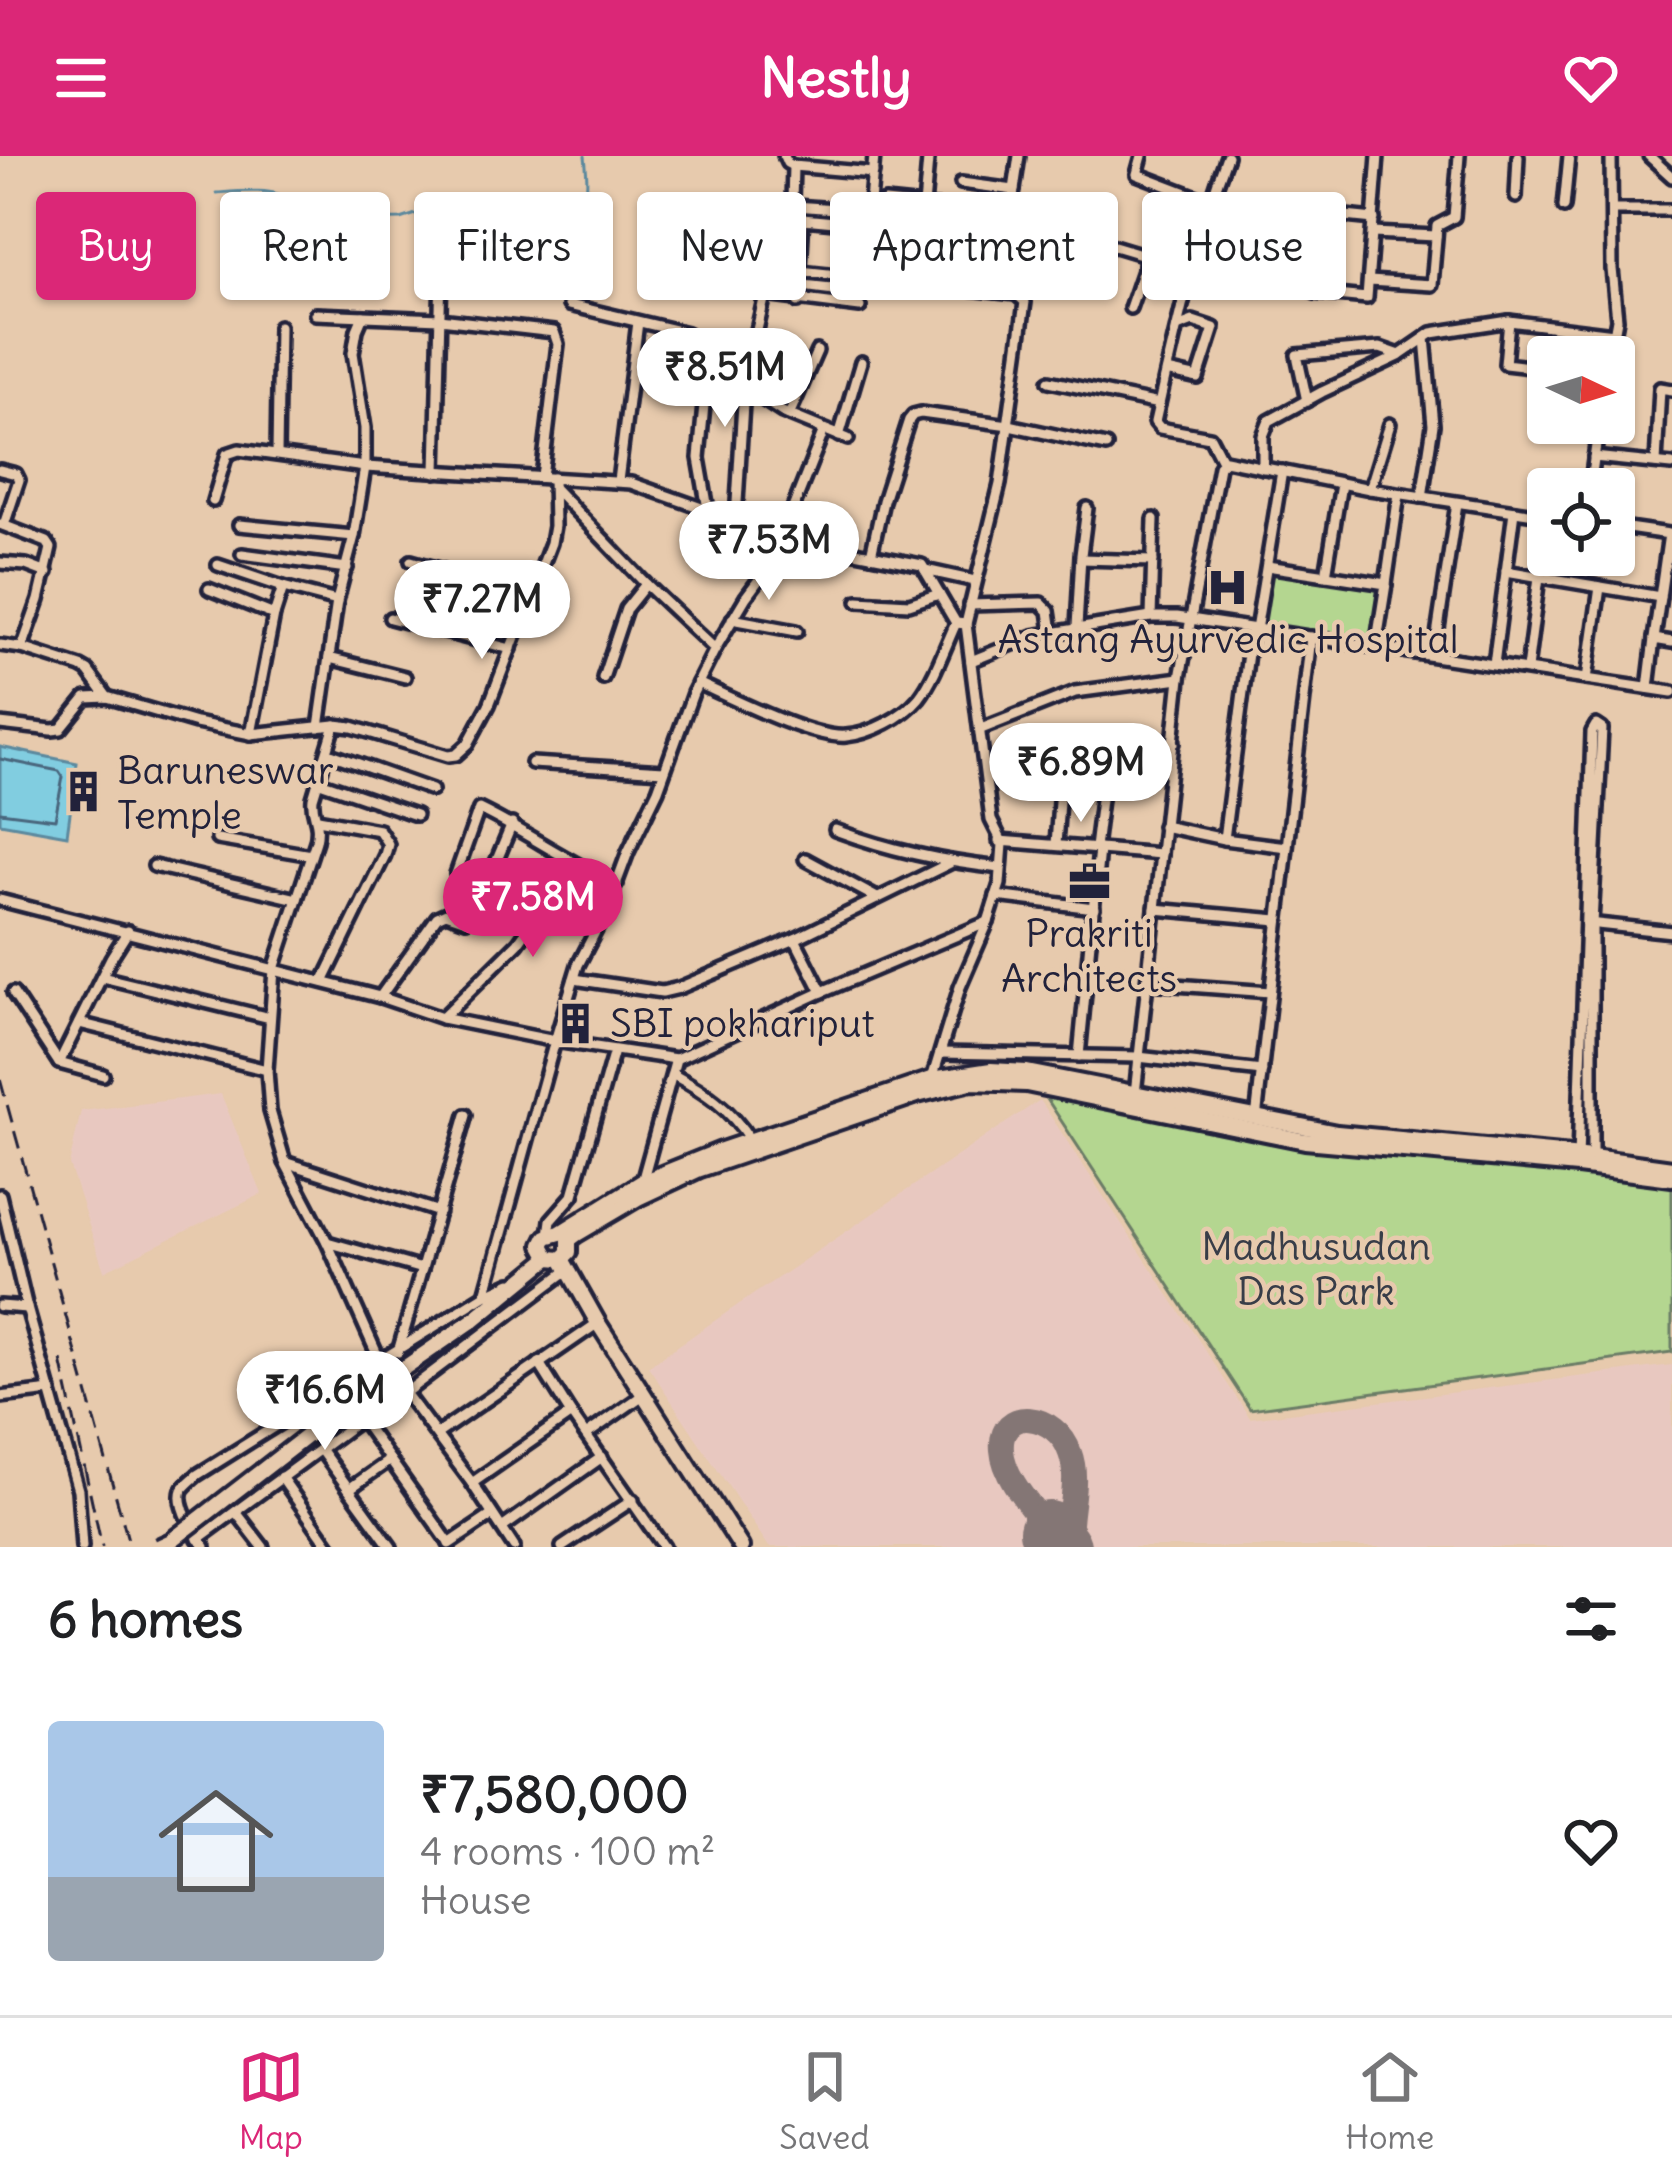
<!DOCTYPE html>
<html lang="en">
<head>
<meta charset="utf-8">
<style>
	:root { --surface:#fff; --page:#f2f2f2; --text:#202124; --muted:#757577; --line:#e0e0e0; --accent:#db2777 }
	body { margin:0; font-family:Delius,sans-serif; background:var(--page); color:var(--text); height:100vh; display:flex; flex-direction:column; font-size:45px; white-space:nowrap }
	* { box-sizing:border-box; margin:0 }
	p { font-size:39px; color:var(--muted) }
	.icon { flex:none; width:66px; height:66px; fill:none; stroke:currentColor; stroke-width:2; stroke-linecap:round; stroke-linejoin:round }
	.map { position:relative; height:1391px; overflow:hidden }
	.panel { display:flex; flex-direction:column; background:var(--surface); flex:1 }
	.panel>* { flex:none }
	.guide { position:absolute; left:36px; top:36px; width:1602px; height:108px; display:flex; gap:24px }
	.needle { width:78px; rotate:94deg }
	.fabs { position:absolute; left:1527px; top:180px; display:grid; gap:24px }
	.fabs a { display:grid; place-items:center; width:108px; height:108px; border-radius:12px; background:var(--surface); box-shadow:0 3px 9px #0004; font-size:60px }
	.price { position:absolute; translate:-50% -102px; padding:0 27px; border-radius:42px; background:#fff; color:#222; font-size:39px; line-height:78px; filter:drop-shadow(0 3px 6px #0008) }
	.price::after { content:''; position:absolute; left:50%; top:72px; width:36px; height:27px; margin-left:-18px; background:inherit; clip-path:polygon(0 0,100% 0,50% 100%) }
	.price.active { background:var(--accent); color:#fff }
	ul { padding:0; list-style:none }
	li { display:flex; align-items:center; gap:36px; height:300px; padding:0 48px }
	li span { display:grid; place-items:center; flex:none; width:336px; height:240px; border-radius:12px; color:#555 }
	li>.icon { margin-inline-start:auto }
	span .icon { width:144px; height:144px; fill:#fffc; stroke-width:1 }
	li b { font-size:51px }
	h2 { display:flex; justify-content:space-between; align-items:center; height:144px; padding:0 48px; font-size:51px }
	.tag { padding:0 42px; border-radius:12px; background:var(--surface); box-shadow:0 3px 9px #0004; font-size:42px; line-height:108px }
	.tag.active { background:var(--accent); color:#fff }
	header { display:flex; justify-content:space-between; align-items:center; height:156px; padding:0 48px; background:var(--accent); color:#fff; font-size:54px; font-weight:700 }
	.menu { display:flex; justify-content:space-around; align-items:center; height:168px; border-top:3px solid var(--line); background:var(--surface); font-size:33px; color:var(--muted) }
	.menu a { display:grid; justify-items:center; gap:6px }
	.menu .active { color:var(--accent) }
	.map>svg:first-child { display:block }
	.built { fill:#e8c8c0 }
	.green { fill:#b4d690; stroke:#6b7c66; stroke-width:3 }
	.water { fill:#81cde0; stroke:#5b899e; stroke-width:3 }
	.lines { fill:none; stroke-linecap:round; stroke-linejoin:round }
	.shore { stroke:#48667d; stroke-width:3 }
	.stream { stroke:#5b899e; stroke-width:3 }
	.taxiway { stroke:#847674; stroke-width:24 }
	.runway { stroke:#847674; stroke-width:60 }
	.street-casing { stroke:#22223b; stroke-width:18 }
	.secondary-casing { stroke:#22223b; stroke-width:22 }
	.street { stroke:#e7caad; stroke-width:9 }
	.secondary { stroke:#e7caad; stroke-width:14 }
	.rail { stroke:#22223b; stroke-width:3; stroke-dasharray:18 9; stroke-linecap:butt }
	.secondary-bridge-casing { stroke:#22223b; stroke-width:22; stroke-linecap:butt }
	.secondary-bridge { stroke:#e7caad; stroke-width:14 }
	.labels { text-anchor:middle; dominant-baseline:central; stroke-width:9; stroke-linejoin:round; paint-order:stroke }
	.poi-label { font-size:39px; fill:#22223b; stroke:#e7caad }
	.park-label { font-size:39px; fill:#383d48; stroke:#e7caad }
</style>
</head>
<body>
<header><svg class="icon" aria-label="menu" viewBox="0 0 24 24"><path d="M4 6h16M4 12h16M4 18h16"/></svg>Nestly<svg class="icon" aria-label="heart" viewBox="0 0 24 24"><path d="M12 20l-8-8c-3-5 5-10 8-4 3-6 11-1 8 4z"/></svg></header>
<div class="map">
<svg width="1672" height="1391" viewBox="0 0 1672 1391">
	<rect width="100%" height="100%" fill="#e7caad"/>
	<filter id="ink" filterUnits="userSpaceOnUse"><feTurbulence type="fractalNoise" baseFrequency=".00833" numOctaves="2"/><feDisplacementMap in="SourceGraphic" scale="24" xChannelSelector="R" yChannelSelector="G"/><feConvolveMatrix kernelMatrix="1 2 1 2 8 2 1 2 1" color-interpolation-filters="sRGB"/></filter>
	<g filter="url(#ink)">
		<!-- built -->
		<g class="built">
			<polygon points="221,938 262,1038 104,1115 69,1009 81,955"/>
			<polygon points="1040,944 1250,1262 1672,1209 1672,1391 769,1391 648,1210"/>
		</g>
		<!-- green -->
		<g class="green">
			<polygon points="1267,411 1383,432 1375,489 1257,474"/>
			<polygon points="1045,940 1396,993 1672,1026 1672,1196 1250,1253"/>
		</g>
		<!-- water -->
		<polygon class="water" points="0,591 77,607 67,679 0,667"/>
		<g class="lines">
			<!-- shore -->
			<polyline class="shore" points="0,603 59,615 63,621 55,663 0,656"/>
			<!-- stream -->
			<path class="stream" d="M217,37C232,36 278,31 288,44C292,49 294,57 298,62L305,65L401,63L419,57L453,65L488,59L498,62L519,79L582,52C589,35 587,18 585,0"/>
			<!-- taxiway -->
			<path class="taxiway" d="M1049,1375C1033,1352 1004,1323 1002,1294C998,1248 1057,1257 1070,1297C1081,1326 1066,1361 1070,1391"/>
			<!-- runway -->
			<polyline class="runway" points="1049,1375 1061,1391"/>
			<defs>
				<g id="street">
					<polyline points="784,0 787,7 793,10 873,17"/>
					<polyline points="1142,0 1137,18 1210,46 1374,63"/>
					<polyline points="1649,0 1672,21"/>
					<polyline points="793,10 792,46 795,50 876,56"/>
					<polyline points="961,27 1014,34 997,136"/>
					<polyline points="1014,34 1019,0"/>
					<polyline points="1516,41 1518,0"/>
					<polyline points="924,50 928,4"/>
					<polyline points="1564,51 1569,0"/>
					<polyline points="685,52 867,69 861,122"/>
					<polyline points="1612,54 1670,54"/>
					<path d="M720,56L716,111C721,132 742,127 759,131L765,139L744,231L736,363"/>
					<polyline points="1319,57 1315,137 1367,142 1378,0"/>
					<polyline points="869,58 874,0"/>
					<polyline points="875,73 1005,84"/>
					<polyline points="1373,77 1436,80"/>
					<polyline points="1101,86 1191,113"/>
					<polyline points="441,109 513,112"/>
					<polyline points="800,115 1016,138 1025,146 1000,328 966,468"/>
					<polyline points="935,116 882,111 874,107 876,56 878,49 885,46 952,53 954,60 953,79"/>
					<polyline points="1369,125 1432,129 1437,70 1454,61 1459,0"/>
					<polyline points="1267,130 1275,54"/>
					<polyline points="765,139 860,151"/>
					<polyline points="798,146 803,62"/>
					<polyline points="569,149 687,177"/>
					<polyline points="1130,152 1148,100"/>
					<polyline points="315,158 440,163 554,176 558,188 542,321"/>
					<polyline points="1509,165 1505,208 1548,213"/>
					<polyline points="1610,201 1617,163 1612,113 1611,0"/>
					<polyline points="1167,215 1198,222 1214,172 1193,165 1177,171"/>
					<polyline points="1049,225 1159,248"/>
					<polyline points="744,231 782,256 848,283"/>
					<polyline points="1307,245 1297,199 1380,192 1400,199 1432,177 1509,165 1614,178"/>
					<polyline points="789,259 817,195"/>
					<polyline points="839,280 861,206"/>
					<polyline points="277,298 279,170"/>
					<polyline points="1594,301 1672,309"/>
					<path d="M1223,306L1210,281L1160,272L1155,266C1175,177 1195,86 1227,0"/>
					<polyline points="1656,307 1660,232 1672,234"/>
					<polyline points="1263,312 1263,280 1269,265 1322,236 1399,200"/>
					<polyline points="0,314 16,318 19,324 4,369"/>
					<polyline points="436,316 442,75"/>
					<polyline points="618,325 638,166"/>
					<polyline points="554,332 646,428 715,493"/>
					<polyline points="1370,333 1390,268"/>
					<polyline points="1590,333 1599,267"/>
					<polyline points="1422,341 1433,269 1425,182"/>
					<polyline points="213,345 227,298 239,294 365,311 631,327 789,383 922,409 956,467 966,468 991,664 1003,688 1000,728 988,766 960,831 932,923"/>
					<polyline points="708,353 699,302 709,196"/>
					<polyline points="0,368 47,386 51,392 39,444 22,492"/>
					<polyline points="239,369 354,380"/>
					<polyline points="1614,370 1669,378 1654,483"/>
					<polyline points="782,380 824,274"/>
					<polyline points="242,398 347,412"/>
					<polyline points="871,399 883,345 909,264 913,259 921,257 1009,269 1106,290"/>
					<polyline points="1081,403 1153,405"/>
					<polyline points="411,405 532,439"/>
					<polyline points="0,407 26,409 47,417"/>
					<polyline points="218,409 283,431 337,445"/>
					<polyline points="1267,410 1386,428 1376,491"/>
					<polyline points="925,414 975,425"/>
					<polyline points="1506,415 1660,441"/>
					<polyline points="1326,419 1341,328"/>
					<polyline points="1386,428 1399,338"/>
					<polyline points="209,433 274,459"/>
					<polyline points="858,445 909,448 939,438"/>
					<polyline points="970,449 1041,447 1049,455 1052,476"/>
					<polyline points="1151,461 1154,363"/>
					<polyline points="390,462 511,493"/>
					<polyline points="732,463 797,475"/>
					<polyline points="1077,471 1081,399 1087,352"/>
					<polyline points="1256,474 1282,315"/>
					<polyline points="0,489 22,492 81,511 88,515 107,541"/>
					<polyline points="1434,499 1457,347"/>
					<polyline points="329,502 405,521"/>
					<polyline points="971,505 1033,480 1151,461 1177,461 1672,536"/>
					<polyline points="1494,508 1514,355"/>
					<polyline points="1527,513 1539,421"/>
					<polyline points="603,522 626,453 646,428"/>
					<polyline points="1587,523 1600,431"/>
					<path d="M698,527C731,542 812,583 846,580C871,578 903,561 919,542C935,521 945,491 956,467"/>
					<polyline points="1648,532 1654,483 1672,486"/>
					<polyline points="0,568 52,574 61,573 86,542 107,541 196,567 251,578 335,569 352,571 448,600 456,599 468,588 489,549 551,387 554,370 553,322"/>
					<path d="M335,569L313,642C311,660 321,663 316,685L274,813L267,914L270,955L285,1006L327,1086L380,1205"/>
					<polyline points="319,571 337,445 354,380 365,311 365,272 353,197 357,174 363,160"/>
					<polyline points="981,573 1075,536 1180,522"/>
					<polyline points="251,578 274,459 283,431"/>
					<polyline points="328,597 432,634"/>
					<polyline points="532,607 664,615"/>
					<polyline points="985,611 1174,587"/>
					<polyline points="317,625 416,659"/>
					<polyline points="318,663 379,674 388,688 385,699 323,826"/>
					<polyline points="1163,670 1224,683 1287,691"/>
					<path d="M835,674C889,694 943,706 1001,712"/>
					<polyline points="217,683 311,699"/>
					<polyline points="1224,683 1251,474"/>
					<polyline points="999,685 1161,698"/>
					<polyline points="1056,689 1062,601"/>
					<polyline points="1095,692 1107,595"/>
					<polyline points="805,703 877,742"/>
					<polyline points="154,710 297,743"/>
					<path d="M456,718L479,653C527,676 568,707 617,728"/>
					<polyline points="996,740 1094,752"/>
					<polyline points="0,744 380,841 442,862 555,885 578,809 606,755 628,696 658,634 693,537 715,493 746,441 789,383"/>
					<polyline points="1155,753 1278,764"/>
					<polyline points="1588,767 1672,776"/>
					<polyline points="795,783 822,836"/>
					<polyline points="102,821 270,862"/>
					<polyline points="574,823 662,836 679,832 795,783 950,707"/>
					<polyline points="1148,827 1270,836"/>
					<polyline points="13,837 59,907 103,919"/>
					<polyline points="380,841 437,761 446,757 466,764 474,759 512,668"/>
					<polyline points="442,862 518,787 531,769 562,700"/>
					<polyline points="79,867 267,914"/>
					<polyline points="941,897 1138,901 1262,915"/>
					<polyline points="1079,900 1099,693"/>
					<polyline points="59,907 111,802 128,775"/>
					<path d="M672,918C705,936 730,952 750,984"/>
					<polyline points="1135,938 1180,522 1219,310 1225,304 1370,333 1548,360"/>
					<polyline points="1256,963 1311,481"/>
					<polyline points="1578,1003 1592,576 1596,569 1602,573 1592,768 1592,1006"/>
					<polyline points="285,1006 439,1056"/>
					<polyline points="642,1026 676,903 822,836 988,766"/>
					<polyline points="0,1039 27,1152 78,1334 82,1391"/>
					<polyline points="549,1079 551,1064 573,1039 614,895"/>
					<polyline points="327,1086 422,1113"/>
					<polyline points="511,1127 485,1139 555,885 676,903"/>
					<polyline points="0,1150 27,1152"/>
					<polyline points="398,1196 466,959"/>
					<polyline points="539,1207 571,1258 664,1391"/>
					<polyline points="405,1237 472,1327 514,1391"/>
					<polyline points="0,1241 51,1235"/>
					<polyline points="361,1263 449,1387"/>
					<polyline points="437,1278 598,1167"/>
					<polyline points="586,1279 643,1239"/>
					<polyline points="320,1293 391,1391"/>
					<polyline points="281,1321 330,1391"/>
					<polyline points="472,1327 571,1258"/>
					<polyline points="349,1333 390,1304"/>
					<polyline points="236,1356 263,1391"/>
					<polyline points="502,1372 602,1301"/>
					<polyline points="198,1383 361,1263 405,1237 568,1114"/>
					<polyline points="449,1388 492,1359"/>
					<path d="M205,1391C195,1379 176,1349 182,1334C185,1329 194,1322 197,1319L485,1139"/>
					<polyline points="562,1391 633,1344"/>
				</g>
				<g id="secondary">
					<polyline points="549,1102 542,1089 546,1081 560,1077 642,1026 719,995 932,923 991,914 1027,916 1337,977 1592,1001 1672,1012"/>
					<polyline points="549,1102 562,1103 569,1096 569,1084 577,1078 638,1042 700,1013 917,939 971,926 1026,928 1305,985 1578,1010 1672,1022"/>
					<polyline points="562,1103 598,1167 741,1391"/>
					<polyline points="472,1165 549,1102"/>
				</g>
			</defs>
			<!-- street casing -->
			<use href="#street" class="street-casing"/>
			<!-- secondary casing -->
			<use href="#secondary" class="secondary-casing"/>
			<!-- street -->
			<use href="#street" class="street"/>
			<!-- secondary -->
			<use href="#secondary" class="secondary"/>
			<!-- rail -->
			<g class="rail">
				<polyline points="0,923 130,1391"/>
				<polyline points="61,1204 102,1391"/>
			</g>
			<defs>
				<polyline id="secondary-bridge" points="158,1391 171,1385 313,1275 472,1165"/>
			</defs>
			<!-- secondary-bridge casing -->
			<use href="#secondary-bridge" class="secondary-bridge-casing"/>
			<!-- secondary-bridge -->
			<use href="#secondary-bridge" class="secondary-bridge"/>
		</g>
	</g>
	<!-- icons -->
	<defs>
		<symbol id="hospital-bare" viewBox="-9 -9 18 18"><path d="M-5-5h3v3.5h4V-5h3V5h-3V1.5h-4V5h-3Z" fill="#22223b" stroke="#e7caad" stroke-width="2.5" paint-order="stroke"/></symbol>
		<symbol id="building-bare" viewBox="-9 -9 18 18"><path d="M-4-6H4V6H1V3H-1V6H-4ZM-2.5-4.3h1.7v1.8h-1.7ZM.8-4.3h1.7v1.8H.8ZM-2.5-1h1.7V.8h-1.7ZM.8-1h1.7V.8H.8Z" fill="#22223b" stroke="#e7caad" stroke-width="2.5" paint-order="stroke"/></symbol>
		<symbol id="office-bare" viewBox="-9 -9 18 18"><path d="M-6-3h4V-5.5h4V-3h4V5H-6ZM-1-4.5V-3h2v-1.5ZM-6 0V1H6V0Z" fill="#22223b" stroke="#e7caad" stroke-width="2.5" paint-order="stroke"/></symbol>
	</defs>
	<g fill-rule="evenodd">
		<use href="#hospital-bare" x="1198" y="402" width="59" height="59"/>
		<use href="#building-bare" x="54" y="606" width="59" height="59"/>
		<use href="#office-bare" x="1060" y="696" width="59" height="59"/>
		<use href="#building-bare" x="546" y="838" width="59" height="59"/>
	</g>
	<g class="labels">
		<!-- poi labels -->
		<g class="poi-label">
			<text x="1228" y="483">Astang Ayurvedic Hospital</text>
			<text x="117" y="614" text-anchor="start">Baruneswar<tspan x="117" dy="45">Temple</tspan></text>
			<text x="1089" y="777">Prakriti<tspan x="1089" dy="45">Architects</tspan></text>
			<text x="610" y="867" text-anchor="start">SBI pokhariput</text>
		</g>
		<!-- park labels -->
		<g class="park-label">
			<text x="1316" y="1090">Madhusudan<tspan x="1316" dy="45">Das Park</tspan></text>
		</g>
	</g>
</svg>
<div class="fabs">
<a><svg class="needle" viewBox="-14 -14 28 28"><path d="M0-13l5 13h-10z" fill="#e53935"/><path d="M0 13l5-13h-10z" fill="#757577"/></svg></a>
<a><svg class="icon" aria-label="locate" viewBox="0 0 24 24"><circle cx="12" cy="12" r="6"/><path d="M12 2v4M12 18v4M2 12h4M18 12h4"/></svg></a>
</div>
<b class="price" style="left:725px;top:274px">₹8.51M</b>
<b class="price" style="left:769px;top:447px">₹7.53M</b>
<b class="price" style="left:482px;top:506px">₹7.27M</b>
<b class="price" style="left:1081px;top:669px">₹6.89M</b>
<b class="price active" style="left:533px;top:804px">₹7.58M</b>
<b class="price" style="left:325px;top:1297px">₹16.6M</b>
<div class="guide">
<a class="tag active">Buy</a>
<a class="tag">Rent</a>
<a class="tag">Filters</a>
<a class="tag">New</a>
<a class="tag">Apartment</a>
<a class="tag">House</a>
</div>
</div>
<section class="panel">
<h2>6 homes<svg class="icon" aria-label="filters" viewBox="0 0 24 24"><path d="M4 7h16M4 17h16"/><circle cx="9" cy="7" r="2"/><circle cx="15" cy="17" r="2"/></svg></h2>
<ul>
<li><span style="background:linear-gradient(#a9c7e8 65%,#9aa5b1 0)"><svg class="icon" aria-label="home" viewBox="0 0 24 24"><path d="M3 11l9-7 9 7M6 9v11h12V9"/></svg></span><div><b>₹7,580,000</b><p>4 rooms · 100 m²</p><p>House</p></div><svg class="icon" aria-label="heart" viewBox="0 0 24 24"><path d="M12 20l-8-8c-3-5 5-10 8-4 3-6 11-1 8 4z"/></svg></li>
</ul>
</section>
<nav class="menu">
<a class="active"><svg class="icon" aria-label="map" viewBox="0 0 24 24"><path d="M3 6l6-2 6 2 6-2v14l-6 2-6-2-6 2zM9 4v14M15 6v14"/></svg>Map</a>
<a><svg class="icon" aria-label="saved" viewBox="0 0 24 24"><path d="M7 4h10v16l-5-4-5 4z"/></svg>Saved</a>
<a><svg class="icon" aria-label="home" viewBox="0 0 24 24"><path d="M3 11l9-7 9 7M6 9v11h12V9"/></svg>Home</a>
</nav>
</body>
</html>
